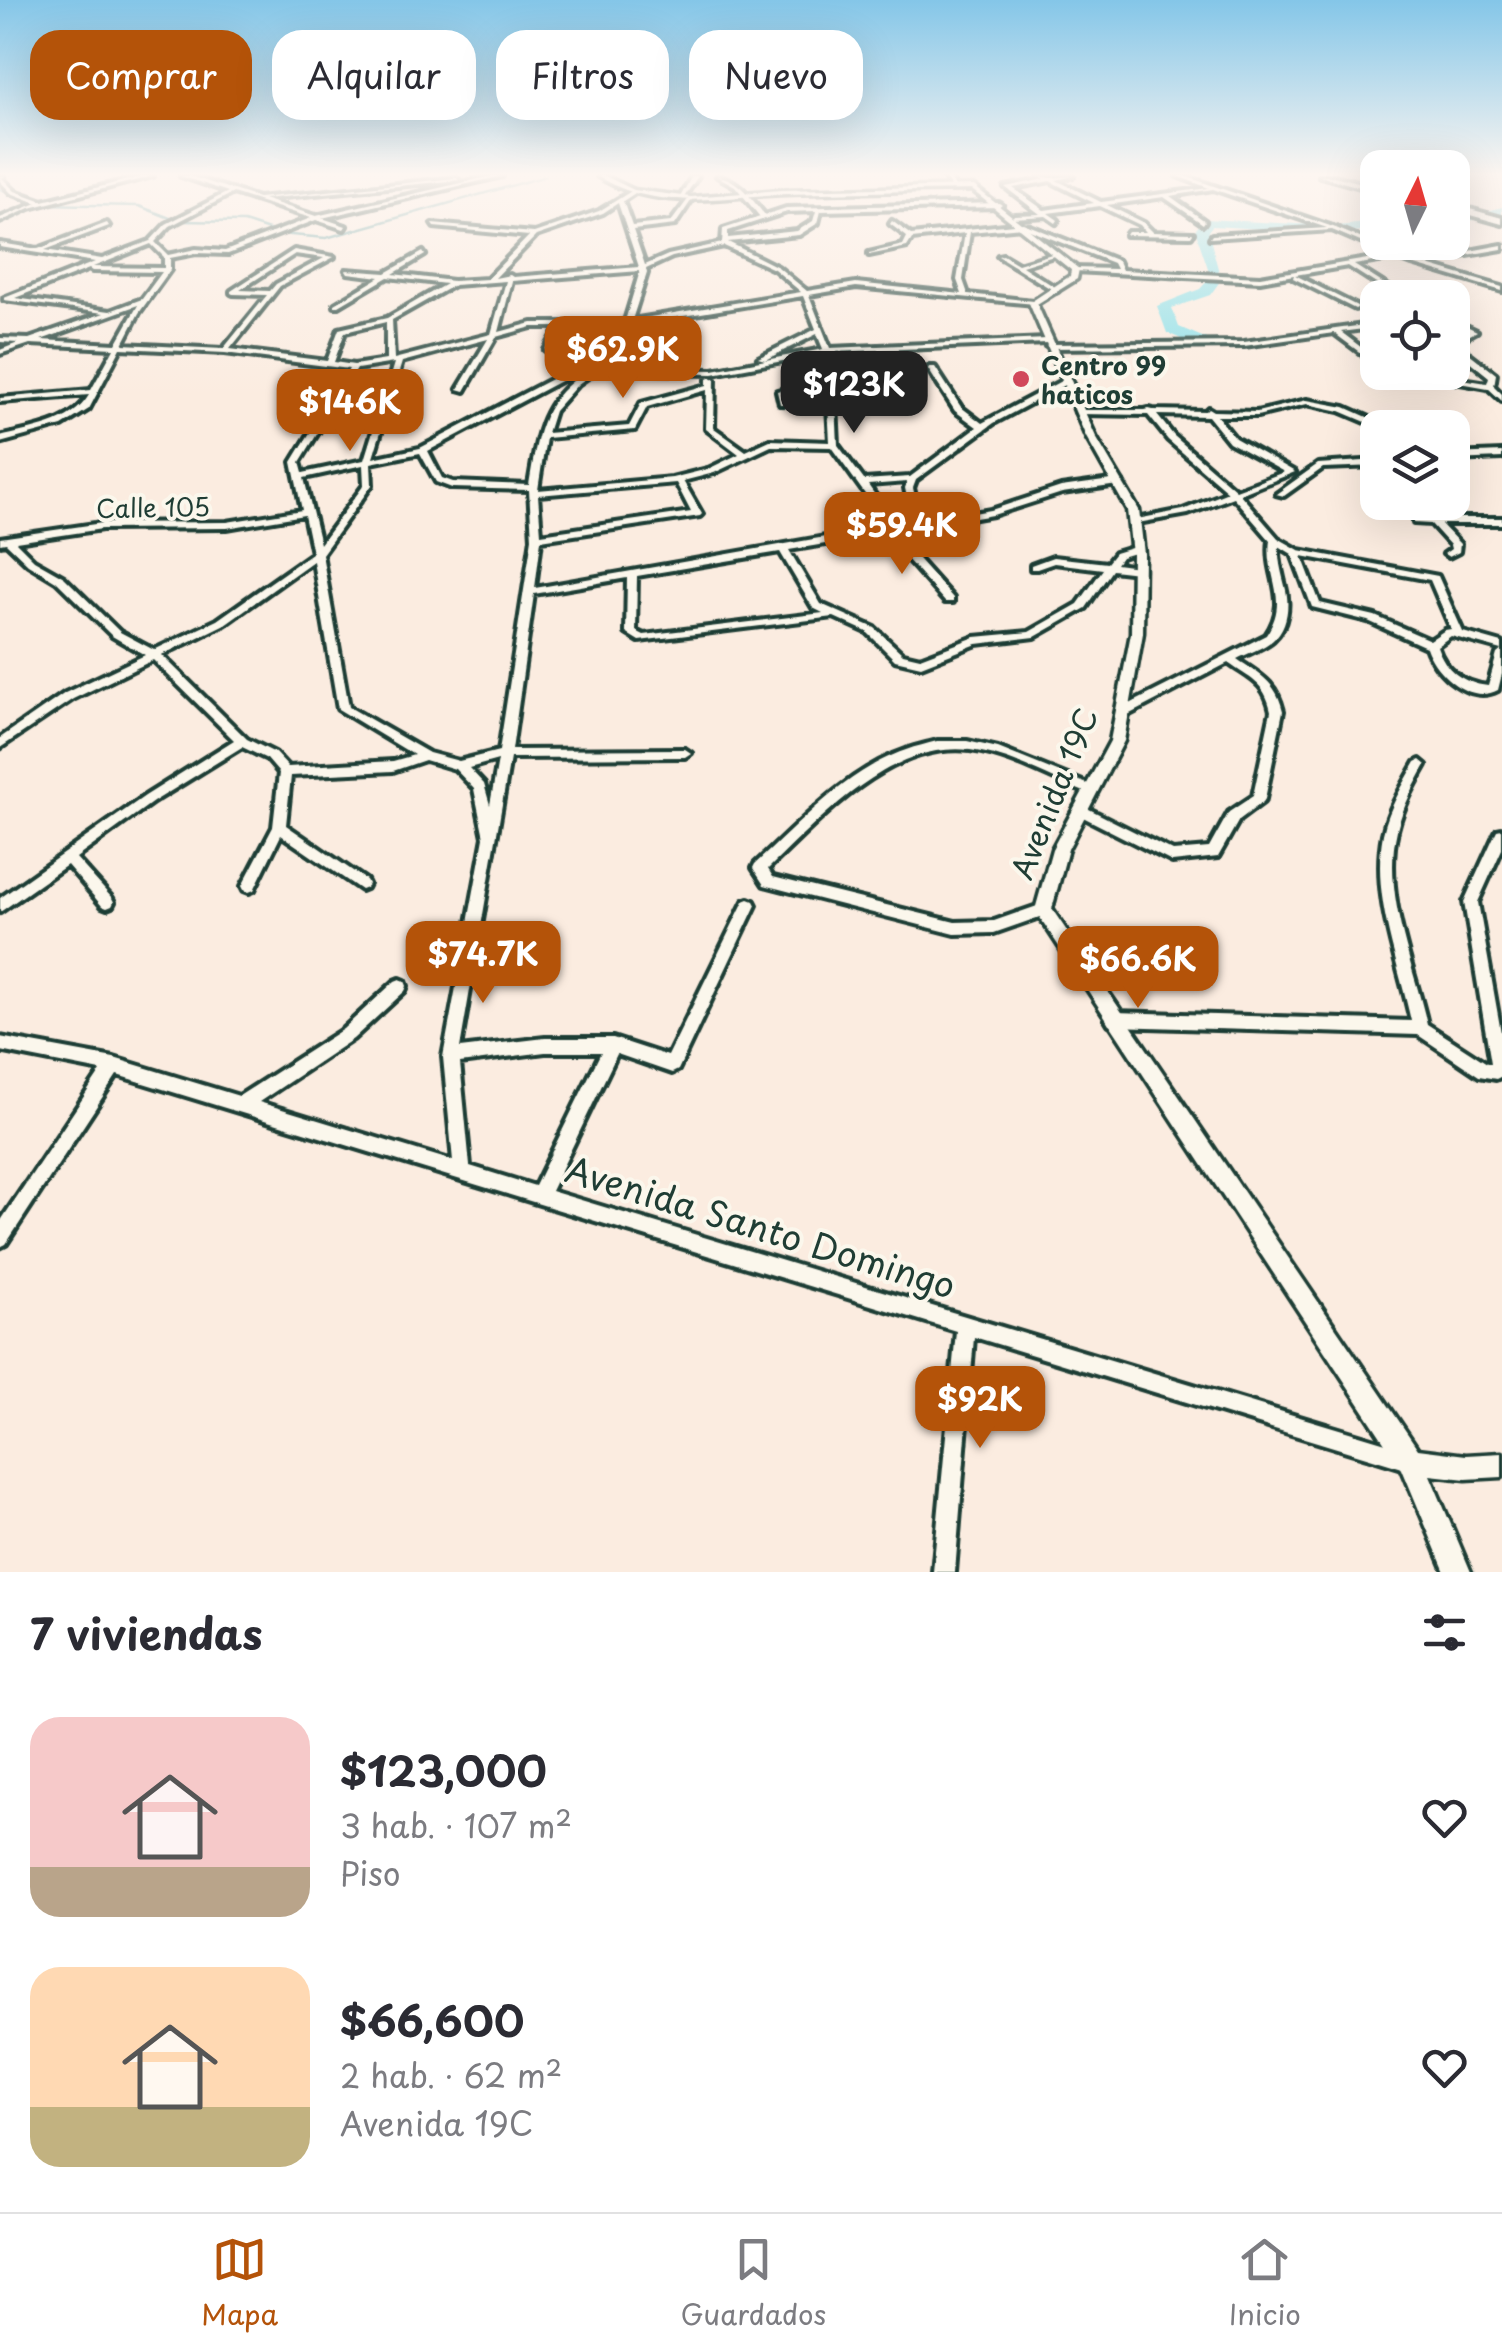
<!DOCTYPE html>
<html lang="es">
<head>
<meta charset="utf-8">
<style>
	:root { --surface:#fff; --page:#f7f7f7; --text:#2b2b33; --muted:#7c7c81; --line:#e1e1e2; --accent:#b45309 }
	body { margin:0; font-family:"Playpen Sans",sans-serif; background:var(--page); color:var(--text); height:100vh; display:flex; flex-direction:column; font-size:38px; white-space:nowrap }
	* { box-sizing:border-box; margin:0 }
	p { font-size:32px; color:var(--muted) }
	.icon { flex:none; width:55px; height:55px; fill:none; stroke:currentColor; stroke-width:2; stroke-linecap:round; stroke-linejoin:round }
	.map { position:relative; height:1572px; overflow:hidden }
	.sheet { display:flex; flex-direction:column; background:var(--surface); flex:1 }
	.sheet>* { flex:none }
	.banner { position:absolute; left:30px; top:30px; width:1000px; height:90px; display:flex; gap:20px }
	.needle { width:65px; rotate:5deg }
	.fabs { position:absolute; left:1360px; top:150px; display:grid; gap:20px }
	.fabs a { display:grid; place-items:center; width:110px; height:110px; border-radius:20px; background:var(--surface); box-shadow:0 10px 40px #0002; font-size:50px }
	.price { position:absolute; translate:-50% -85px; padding:0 22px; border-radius:20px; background:var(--accent); color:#fff; font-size:32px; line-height:65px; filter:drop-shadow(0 2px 5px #0008) }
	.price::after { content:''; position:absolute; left:50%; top:60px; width:30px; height:22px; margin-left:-15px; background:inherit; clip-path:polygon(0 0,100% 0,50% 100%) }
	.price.selected { background:#222; color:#fff }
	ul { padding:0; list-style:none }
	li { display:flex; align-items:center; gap:30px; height:250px; padding:0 30px }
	li span { display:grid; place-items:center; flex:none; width:280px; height:200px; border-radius:30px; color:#555 }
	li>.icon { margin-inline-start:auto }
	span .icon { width:120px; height:120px; fill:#fffc; stroke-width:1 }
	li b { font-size:42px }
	h2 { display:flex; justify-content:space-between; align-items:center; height:120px; padding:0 30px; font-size:42px }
	.tag { padding:0 35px; border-radius:30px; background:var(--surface); box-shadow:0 10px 40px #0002; font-size:35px; line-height:90px }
	.tag.selected { background:var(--accent); color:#fff }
	.tabs { display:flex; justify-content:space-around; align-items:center; height:140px; border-top:2px solid var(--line); background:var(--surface); font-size:28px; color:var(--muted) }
	.tabs a { display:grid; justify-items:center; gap:5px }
	.tabs .selected { color:var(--accent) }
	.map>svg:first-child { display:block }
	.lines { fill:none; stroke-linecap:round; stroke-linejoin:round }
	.stream { stroke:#629fa0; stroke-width:2.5 }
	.river { fill:#8fe0e8; fill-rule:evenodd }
	.minor-casing { stroke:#1f3d34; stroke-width:8 }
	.tertiary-casing { stroke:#1f3d34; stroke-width:7 }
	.secondary-casing { stroke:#1f3d34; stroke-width:7 }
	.primary-casing { stroke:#1f3d34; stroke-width:8 }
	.minor { fill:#fbf7ec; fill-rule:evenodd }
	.tertiary { fill:#fbf7ec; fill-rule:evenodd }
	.secondary { fill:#fbf7ec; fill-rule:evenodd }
	.primary { fill:#fbf7ec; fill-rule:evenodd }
	.poi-dot { fill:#d1495b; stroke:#fbf7ec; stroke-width:4 }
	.labels { text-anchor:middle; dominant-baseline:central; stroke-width:8; stroke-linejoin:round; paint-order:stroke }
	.far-poi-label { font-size:25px; font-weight:bold; fill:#1f3d34; stroke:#fbf7ec; text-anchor:start }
	.far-street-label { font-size:25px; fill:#1f3d34; stroke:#fbf7ec }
	.street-label { font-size:30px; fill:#1f3d34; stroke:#fbf7ec }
	.near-street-label { font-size:35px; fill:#1f3d34; stroke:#fbf7ec }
</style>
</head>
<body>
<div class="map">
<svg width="1502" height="1572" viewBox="0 0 1502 1572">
	<rect width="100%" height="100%" fill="#fbece0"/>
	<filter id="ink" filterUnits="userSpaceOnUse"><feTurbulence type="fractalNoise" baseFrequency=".01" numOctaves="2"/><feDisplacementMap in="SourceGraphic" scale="20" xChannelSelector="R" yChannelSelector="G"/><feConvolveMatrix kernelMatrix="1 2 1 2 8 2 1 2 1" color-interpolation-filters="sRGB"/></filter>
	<g filter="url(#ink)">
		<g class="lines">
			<!-- stream -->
			<g class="stream">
				<polyline points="0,189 36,203"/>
				<polyline points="41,204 139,206 175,220"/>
				<polyline points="179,221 244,222 275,232"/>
				<polyline points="280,234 326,238 546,176"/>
			</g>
			<!-- river -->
			<g class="river">
				<polygon points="1502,207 1502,215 1483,218 1477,214"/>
				<polygon points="1474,214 1474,220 1452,223 1452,215"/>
				<polygon points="1205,219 1336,226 1378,222 1378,230 1331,233 1212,226 1208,231 1221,280 1210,295 1172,308 1179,327 1207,339 1207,345 1201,347 1167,333 1157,306 1200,289 1211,277 1195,230"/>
			</g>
			<defs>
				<g id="minor">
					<polygon points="0,176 15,191 43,201 144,176 153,176 30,208 0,222 0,218 37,203 11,193 0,181"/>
					<path d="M181,176H190L258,198L456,178L459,180L263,199L316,216L492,176H502L322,218L346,226L344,229L316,220L228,254L196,253L170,258V270L139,313L123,344L223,349L267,295L233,294L231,293V291L294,250L334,257L280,286L230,349L327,361L339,329L387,318L446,284L388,277L339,306H335V304L380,277L348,273L346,270L386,273L423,252L425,255L393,274L453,281L487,279L529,236L434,227L432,224L534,233L599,211L633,190L635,193L623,201L632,226L671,222L689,198H693L675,225L633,230L645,265L668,255L722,243L723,229L760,217L735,186L717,176C740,179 751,199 765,215L786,208L999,203L1002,205L999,207L821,211L818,223L799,235L728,242L778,267L807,291L856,283L962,294L957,280L965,233L912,239L907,247L869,255V253L903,245L907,237L890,224L892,221L911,235L1023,223L1118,261L1122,270L1260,277L1391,255L1332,230L1210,238L1212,235L1327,228L1213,189L1170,196L1205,221L1203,224L1164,197L1107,205L1144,223L1153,232L1193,233L1191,236L1126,235L1128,232H1146L1140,225L1100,206L1048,213L1058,220L1056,223L1046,216L1012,218L1014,215L1040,214L1005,187L1045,179L1040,176L1051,178L1073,176L1056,180L1101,202L1209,188L1177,176H1185L1336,228L1415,261L1502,245V249L1421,263L1502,287V291L1412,264L1397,258L1354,265L1406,298H1398L1348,266L1295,275L1357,306V308L1355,309L1293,278L1294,275L1260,281L1075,271L1073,268L1116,269L1113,263L1022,227L970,232L963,280L968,294L1033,301L1035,302V304L856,287L809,295L830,348L1047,339L1051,341L1047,343L832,352L842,378L836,403L838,445L864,480L910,477L977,427L955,411L928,369L929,367H935L961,407L982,423L1063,380L1070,382L994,423L916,480L913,488L921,522L991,510L1061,487L1118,479L1122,482L1118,485L1062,493L993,515L894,532L953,598V602H945L885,534L789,550L821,604L875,628L903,654L920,658L975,637L1029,632L1078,604L1103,569L1054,563L1037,569H1031V565L1053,557L1107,563L1115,553L1138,546L1141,547V551L1121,557L1116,564L1138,567L1143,570L1138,573L1112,570L1086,608L1035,637L977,644L921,666L895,660L867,632L834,617L639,641L626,633L627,578L534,594L512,750L685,749L691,753L685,757L510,758L460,1048L545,1038H613L668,1056L744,901L749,899L754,901L756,905L678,1070L672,1073L617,1054L551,1191L1409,1450L1416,1453L1419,1460L1416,1467L1409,1470L974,1337L955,1572H933L956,1331L117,1075L6,1244L0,1247V1222L101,1071L0,1051V1037L114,1058L239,1096L343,1029L395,981L400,979L405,981L407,986L405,991L353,1039L259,1102L453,1161L443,1057L484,837L474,789L455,769L425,760L393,771L291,776L286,825L366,880L368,884L366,888L361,890L281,835L254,890L249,892L244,890L242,886L273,827L279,773L267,759L242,747L153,802L76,858L112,898L114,902L112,906L107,908L102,906L67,865L0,912V898L145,796L234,740L153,660L73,699L0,748V738L65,693L145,655L112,636L56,581L28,564L6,543L0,544V538L102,523L227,522L302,510L292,462L349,369L225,353L121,348L89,409L62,426L0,443V437C30,429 72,425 89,395L0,402V398L91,390L114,348L30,344L0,354V350L18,343L0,342V338L29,339L104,313L4,300V298L95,262L0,247V243L38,249L107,223L109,226L45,250L102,259L150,241L166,224L228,192ZM1050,181L1094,203L1044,210L1013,188ZM233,193L311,218L225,251L196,249L168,255L155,242L170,226ZM618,203L639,267L513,277L510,275L495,278L536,236L603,213ZM816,211L813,221L797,231L728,238V231L787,212ZM151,244L164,257V268L93,267ZM724,246L774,269L801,292L632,320L647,273L646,269L672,257ZM295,254L324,258L276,284L270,291L240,290ZM89,269L92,271L162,272L142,299L110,311L15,298ZM640,271L625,321L614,323H532L499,332L512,281ZM506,281L491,334L394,359L392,320L454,285ZM803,296L816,329L758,358L765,360L817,334L823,349L713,370L598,368L617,327ZM138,305L116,344L41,340ZM386,322V360L354,365L334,362L345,332ZM532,327H558L545,350L549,352L553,350L565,327H610L590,368L561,374L420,448L373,458L402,362L488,339L458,389L465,391L496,337ZM825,353L834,378L829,401L787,400L784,389L777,391L780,404L828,405L830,442L770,440L746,451L714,428L715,379L711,377L707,379V385L641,403L629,426L547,433L554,411L578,384L595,372L713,374ZM394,363L364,460L303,473L300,462L357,369ZM581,375C539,403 537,440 529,485L453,482L442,478L428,451L566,378ZM707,390L706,429L739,454L708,469L672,478L538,490L546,438L635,430L647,407ZM771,446L831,447L888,526L535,588L541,540L700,516L702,514L683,481L714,473ZM420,453L436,482L452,488L529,490L532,538L499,751L459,761L429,753L349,707L322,554L372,485L371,463ZM363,465L364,485L320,544L304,478ZM907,482L905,488L912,523L897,526L868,485ZM676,483L691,512L541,534L538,495ZM304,515L312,553L217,620L154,650L120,632L64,577L34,560L16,542L102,529L227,528ZM780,552L813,608L823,613L644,635L636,631L637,576ZM313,561L338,709L414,755L393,761L288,767L275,753L247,739L162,655L225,624ZM498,760L490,805L484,784L469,768ZM545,1052H601L535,1186L470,1166L460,1063Z"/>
					<polygon points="692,176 698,176 683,199 679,199"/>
					<polygon points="943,176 949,176 955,187 951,187"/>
					<polygon points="1055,253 1060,254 1022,266 1058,289 1058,291 1056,292 998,256 1003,255 1018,264"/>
					<polygon points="1452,319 1477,331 1456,343 1496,374 1494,386 1502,394 1502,401 1488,388 1399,372 1419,372 1487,383 1489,377 1452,347 1452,339 1467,331 1452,324"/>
					<polygon points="1378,323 1378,327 1341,332 1378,360 1378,366 1334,333 1244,346 1050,348 1046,346 1050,344 1244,342"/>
					<path d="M1307,400L1345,407L1392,428H1380L1340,411L1307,404L1257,416H1217L1235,438L1295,472L1240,494L1278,538L1299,550L1438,576L1463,632L1502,643V674L1498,690C1470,705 1435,674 1426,647L1368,621L1312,607L1292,554L1279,546C1278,561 1282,573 1285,586C1290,604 1288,627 1273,640C1264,648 1248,653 1237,659C1260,675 1276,681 1283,711L1265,799L1263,802L1239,820L1218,857L1172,862L1075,813L1074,810L1075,807H1085L1173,851L1209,848L1229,812L1253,796L1271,711C1265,682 1250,679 1228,663L1126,716L1122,717L1116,713L1118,710L1266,635C1291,598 1265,578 1270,540L1233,497L1188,514L1132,524V520L1183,510L1228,492L1168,440L1148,415L1080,414L1076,412L1080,410H1145L1149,409L1153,410L1205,411L1208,408L1213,411L1257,412ZM1157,415L1208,416L1229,442L1284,472L1236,490L1174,436ZM1302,556L1430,580L1451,629L1445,630L1430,640L1375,616L1320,603ZM1451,636L1502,650L1497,654L1488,686C1462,683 1445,670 1437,646Z"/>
					<polygon points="1502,452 1502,458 1452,460 1452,454"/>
					<polygon points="1378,460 1378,466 1323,468 1284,496 1276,494 1318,464"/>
					<polygon points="1411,502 1421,502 1436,518 1502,518 1502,524 1441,524 1460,544 1459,552 1449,557 1444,554 1451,549 1450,545 1431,524 1414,523 1414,519 1425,518"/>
					<path d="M937,741H967L998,748L1095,787L1097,790L1095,793H1087C1049,778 1010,755 970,750C889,741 821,819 768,869L773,877L955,922L994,921L1043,904L1048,906L1050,910L1048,914L994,933L955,934L764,885L753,868L755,864C800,823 847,770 906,750C916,746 927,744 937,741Z"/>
					<path d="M1420,760L1426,765C1414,786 1403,806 1397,830C1382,893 1413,963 1427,1024L1487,1063H1491L1464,902L1495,834L1497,830L1502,829V849L1478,902L1502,1038V1076L1496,1079L1479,1076L1418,1035L1114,1026L1109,1024L1106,1019L1109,1014L1114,1012L1411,1021C1398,960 1371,896 1383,834C1389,807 1403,785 1416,762Z"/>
				</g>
				<path id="tertiary" d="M597,176H605L634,190L691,197L781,190L974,186L1079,269L1077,279L1037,304L1096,437L1139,510L1144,554L1143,633L1124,741L1068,849L1052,909L1418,1449L1466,1455L1502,1453V1477L1466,1479L1430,1475L1471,1572H1445L1402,1469L1035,910L1052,849L1110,741L1131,633L1132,554L1127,510L1086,437L1029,303L1070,276L1071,270L972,190C910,191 848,192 786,194C720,196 656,213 597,176Z"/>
				<polygon id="secondary" points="0,176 5,176 1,178"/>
				<g id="primary">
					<polygon points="1320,176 1334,176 1378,187 1378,192"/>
					<polygon points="1452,204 1502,218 1502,224 1452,210"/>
				</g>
			</defs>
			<!-- minor casing -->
			<use href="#minor" class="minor-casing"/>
			<!-- tertiary casing -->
			<use href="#tertiary" class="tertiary-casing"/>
			<!-- secondary casing -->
			<use href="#secondary" class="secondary-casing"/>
			<!-- primary casing -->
			<use href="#primary" class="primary-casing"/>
			<!-- minor -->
			<use href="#minor" class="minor"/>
			<!-- tertiary -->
			<use href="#tertiary" class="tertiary"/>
			<!-- secondary -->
			<use href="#secondary" class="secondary"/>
			<!-- primary -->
			<use href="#primary" class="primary"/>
		</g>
	</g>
	<!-- sky -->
	<linearGradient id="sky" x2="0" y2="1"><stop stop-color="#84c6e8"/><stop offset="0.44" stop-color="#fdf6f1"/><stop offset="1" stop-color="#fdf6f1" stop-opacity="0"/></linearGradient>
	<rect width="1502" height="396" fill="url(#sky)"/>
	<!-- markers -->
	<circle class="poi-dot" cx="1021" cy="379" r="10"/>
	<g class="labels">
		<!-- far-poi labels -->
		<g class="far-poi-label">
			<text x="1041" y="365">Centro 99<tspan x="1041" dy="29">haticos</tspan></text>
		</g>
		<!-- far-street labels -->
		<g class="far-street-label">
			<text transform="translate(153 507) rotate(-1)">Calle 105</text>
		</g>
		<!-- street labels -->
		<g class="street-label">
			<text transform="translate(1053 793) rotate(-68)">Avenida 19C</text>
		</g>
		<!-- near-street labels -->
		<g class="near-street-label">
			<text transform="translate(761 1226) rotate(17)">Avenida Santo Domingo</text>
		</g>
	</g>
</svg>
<div class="fabs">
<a><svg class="needle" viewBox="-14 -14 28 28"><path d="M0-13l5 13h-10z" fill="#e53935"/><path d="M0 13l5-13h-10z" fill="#7c7c81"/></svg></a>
<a><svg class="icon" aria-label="locate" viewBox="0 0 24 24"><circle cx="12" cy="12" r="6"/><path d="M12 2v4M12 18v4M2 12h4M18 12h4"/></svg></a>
<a><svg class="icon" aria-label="layers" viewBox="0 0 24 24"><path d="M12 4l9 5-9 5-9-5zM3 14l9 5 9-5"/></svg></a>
</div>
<b class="price" style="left:623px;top:401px">$62.9K</b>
<b class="price selected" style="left:854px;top:436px">$123K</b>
<b class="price" style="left:350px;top:454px">$146K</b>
<b class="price" style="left:902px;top:577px">$59.4K</b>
<b class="price" style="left:483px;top:1006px">$74.7K</b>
<b class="price" style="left:1138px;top:1011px">$66.6K</b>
<b class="price" style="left:980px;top:1451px">$92K</b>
<div class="banner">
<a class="tag selected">Comprar</a>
<a class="tag">Alquilar</a>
<a class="tag">Filtros</a>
<a class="tag">Nuevo</a>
</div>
</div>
<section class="sheet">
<h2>7 viviendas<svg class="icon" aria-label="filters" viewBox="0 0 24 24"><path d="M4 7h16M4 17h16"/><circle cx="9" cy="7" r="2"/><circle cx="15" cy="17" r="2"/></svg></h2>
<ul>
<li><span style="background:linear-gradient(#f6c9c9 75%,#b9a48a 0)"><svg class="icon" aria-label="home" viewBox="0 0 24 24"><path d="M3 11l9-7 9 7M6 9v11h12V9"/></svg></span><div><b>$123,000</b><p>3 hab. · 107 m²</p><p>Piso</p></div><svg class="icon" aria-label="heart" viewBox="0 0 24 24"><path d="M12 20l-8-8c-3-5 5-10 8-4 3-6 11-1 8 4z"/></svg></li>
<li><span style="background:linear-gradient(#ffd9b3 70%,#c2b280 0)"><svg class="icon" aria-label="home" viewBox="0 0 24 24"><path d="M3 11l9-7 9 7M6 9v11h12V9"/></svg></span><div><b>$66,600</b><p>2 hab. · 62 m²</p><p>Avenida 19C</p></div><svg class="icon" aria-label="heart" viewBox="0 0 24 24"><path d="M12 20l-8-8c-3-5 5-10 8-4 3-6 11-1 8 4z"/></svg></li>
</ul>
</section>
<nav class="tabs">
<a class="selected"><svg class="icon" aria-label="map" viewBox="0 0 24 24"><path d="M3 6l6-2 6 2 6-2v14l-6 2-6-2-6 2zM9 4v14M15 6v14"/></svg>Mapa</a>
<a><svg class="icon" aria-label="saved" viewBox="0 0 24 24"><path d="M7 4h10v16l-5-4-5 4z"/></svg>Guardados</a>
<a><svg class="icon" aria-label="home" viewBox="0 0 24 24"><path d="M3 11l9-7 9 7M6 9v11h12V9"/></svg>Inicio</a>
</nav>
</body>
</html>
